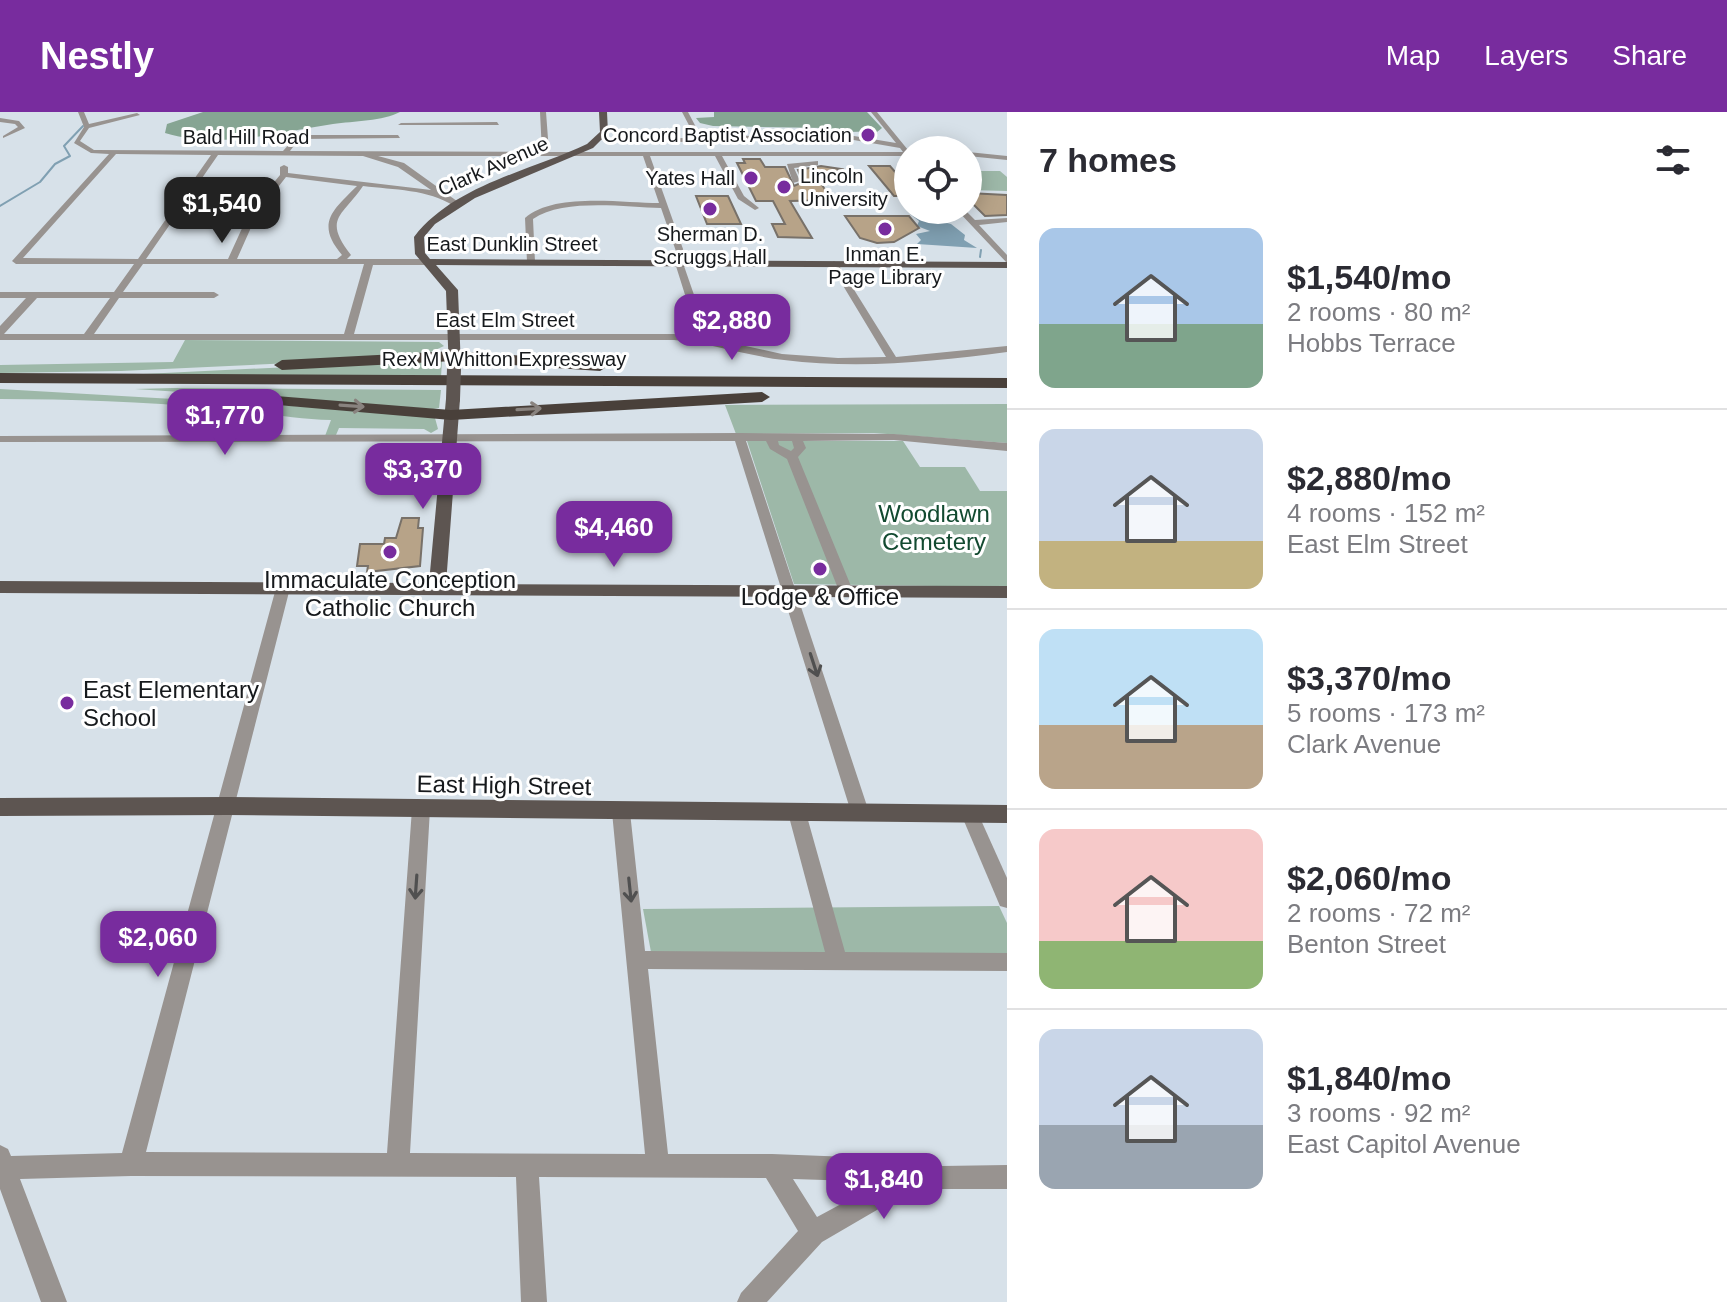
<!DOCTYPE html>
<html lang="en">
<head>
<meta charset="utf-8">
<style>
	:root { --surface:#fff; --page:#f7f7f7; --text:#2b2b33; --muted:#7c7c81; --line:#e1e1e2; --accent:#782c9e }
	body { margin:0; font-family:Helvetica,sans-serif; background:var(--page); color:var(--text); height:100vh; display:flex; flex-direction:column; font-size:30px; white-space:nowrap }
	* { box-sizing:border-box; margin:0 }
	p { font-size:26px; color:var(--muted) }
	.icon { flex:none; width:44px; height:44px; fill:none; stroke:currentColor; stroke-width:2; stroke-linecap:round; stroke-linejoin:round }
	.map { position:relative; flex:1; overflow:hidden }
	.drawer { display:flex; flex-direction:column; background:var(--surface); width:720px }
	.drawer>* { flex:none }
	.controls { position:absolute; left:894px; top:24px; display:grid; gap:16px }
	.controls a { display:grid; place-items:center; width:88px; height:88px; border-radius:50%; background:var(--surface); box-shadow:0 4px 20px #0003; font-size:40px }
	.price { position:absolute; translate:-50% -68px; padding:0 18px; border-radius:16px; background:var(--accent); color:#fff; font-size:26px; line-height:52px; filter:drop-shadow(0 2px 4px #0008) }
	.price::after { content:''; position:absolute; left:50%; top:48px; width:24px; height:18px; margin-left:-12px; background:inherit; clip-path:polygon(0 0,100% 0,50% 100%) }
	.price.selected { background:#222; color:#fff }
	ul { padding:0; list-style:none }
	li { display:flex; align-items:center; gap:24px; height:200px; padding:0 32px }
	li+li { border-top:2px solid var(--line) }
	li span { display:grid; place-items:center; flex:none; width:224px; height:160px; border-radius:16px; color:#555 }
	li>.icon { margin-inline-start:auto }
	span .icon { width:96px; height:96px; fill:#fffc; stroke-width:1 }
	li b { font-size:34px }
	h2 { display:flex; justify-content:space-between; align-items:center; height:96px; padding:0 32px; font-size:34px }
	header { display:flex; align-items:center; gap:48px; box-sizing:border-box; height:112px; padding:0 40px; background:var(--accent); color:#fff }
	header strong { font-size:38px }
	nav { display:flex; gap:44px; margin-inline-start:auto; font-size:28px }
	main { display:flex; flex:1; min-height:0 }
	.map>svg:first-child { display:block }
	.green { fill:#9db8a8 }
	.forest { fill:#86a593 }
	.water { fill:#80a0b2 }
	.lines { fill:none; stroke-linecap:round; stroke-linejoin:round }
	.stream { stroke:#80a0b2; stroke-width:2 }
	.building { fill:#b7a388; stroke:#787169; stroke-width:2 }
	.minor { fill:#989390; fill-rule:evenodd }
	.major { fill:#5d5551; fill-rule:evenodd }
	.highway { fill:#49403a; fill-rule:evenodd }
	.major-bridge { stroke:#5d5551; stroke-width:14 }
	.oneway { stroke:#89837f }
	.oneway2 { stroke:#505050 }
	.poi-dot { fill:#782c9e; stroke:#fff; stroke-width:3 }
	.labels { text-anchor:middle; dominant-baseline:central; stroke-width:6; stroke-linejoin:round; paint-order:stroke }
	.far-poi-label { font-size:20px; fill:#16191c; stroke:#fff; text-anchor:end }
	.far-street-label { font-size:20px; fill:#16191c; stroke:#fff }
	.park-label { font-size:24px; fill:#124a30; stroke:#fff }
	.poi-label { font-size:24px; fill:#16191c; stroke:#fff }
	.street-label { font-size:24px; fill:#16191c; stroke:#fff }
</style>
</head>
<body>
<header>
<strong>Nestly</strong>
<nav><a>Map</a><a>Layers</a><a>Share</a></nav>
</header>
<main>
<div class="map">
<svg width="1007" height="1190" viewBox="0 0 1007 1190">
	<rect width="100%" height="100%" fill="#d7e1e9"/>
	<!-- green -->
	<g class="green">
		<polygon points="968,59 1000,59 1007,65 1007,79 968,78"/>
		<polygon points="185,228 439,230 444,234 420,245 121,259 0,261 0,253 173,250"/>
		<polygon points="434,248 442,249 441,265 123,263"/>
		<path d="M0,277L415,301L435,306L438,317L431,321L424,317L339,316L336,323L325,324L331,308C292,307 255,299 215,296C143,290 72,287 0,287Z"/>
		<polygon points="135,277 172,276 441,278 439,296 433,297"/>
		<polygon points="1007,292 1007,331 874,321 736,322 725,293"/>
		<polygon points="747,329 903,329 920,355 965,355 980,379 1007,379 1007,475 794,472"/>
		<polygon points="999,794 1007,811 1007,844 651,840 643,797"/>
	</g>
	<!-- forest -->
	<g class="forest">
		<path d="M203,0H400C383,9 354,9 333,12C277,20 221,38 165,21L167,12Z"/>
		<path d="M714,0H867L882,16L877,20C859,18 842,23 825,16L713,14L700,11L696,6L714,5Z"/>
	</g>
	<!-- water -->
	<polygon class="water" points="910,102 951,112 965,123 964,128 977,136 917,132 921,128 916,122 930,119 917,114 919,109"/>
	<g class="lines">
		<!-- stream -->
		<g class="stream">
			<polyline points="0,94 40,70 55,52 70,44 64,34 83,14"/>
			<polyline points="980,145 981,138"/>
		</g>
	</g>
	<!-- building -->
	<g class="building">
		<polygon points="743,47 760,47 765,55 785,55 794,74 803,70 798,58 821,54 841,57 818,67 832,88 790,89 812,126 778,125 772,112 785,112 773,89 756,89 737,51 745,51"/>
		<polygon points="869,54 890,54 902,68 908,68 908,84 894,84"/>
		<polygon points="968,81 1007,83 1007,103 985,104 968,87"/>
		<polygon points="696,84 728,84 741,112 707,112"/>
		<polygon points="845,104 909,104 919,116 894,130 877,131 860,126"/>
		<polygon points="402,406 419,406 418,416 423,416 420,454 367,460 368,454 357,454 360,432 384,432 385,426 396,426"/>
	</g>
	<g class="lines">
		<!-- minor -->
		<g class="minor">
			<path d="M78,0H84L89,12L137,1L140,3L89,16L80,29L94,38L283,39L297,23H398L400,26L299,27L290,39L542,40L540,0H546L549,40H903L900,36L842,26L634,31L597,27L689,26L692,19L682,0H688L698,19L696,25L842,22L896,31L871,0H877L908,38V44H722L744,84L759,96L755,98L738,87L715,44H650L688,151L684,154L709,226L782,242L838,246L886,245L830,152L834,149L838,152L896,245L1007,234V240C933,250 858,257 784,248C747,244 712,231 674,228H0V214L26,186H0V180H114L134,152H16L12,149L109,42L91,41L74,31L84,15ZM116,42L211,43L138,147L23,146ZM218,43L363,44L398,55L431,78L288,61V55L284,53L280,55V63L249,101L228,147H146ZM378,44H643L659,91C622,91 554,80 525,106L527,150L531,153L535,150L533,107C563,86 625,95 661,96L679,148L675,151L698,224L674,222H354L373,153H427L431,150L427,147H347L351,143C322,106 343,104 363,74C394,78 428,77 454,94L461,92L404,51ZM286,65L357,74C333,98 315,111 342,143L337,147H237L257,102ZM143,152H364L344,222H94L119,186H214L219,183L214,180H123ZM37,186H110L84,222H4Z"/>
			<polygon points="0,6 19,9 25,16 3,26 3,24 18,15 15,12 0,10"/>
			<polygon points="497,10 499,13 398,13 401,11"/>
			<polygon points="968,40 1007,44 1007,48 968,44"/>
			<polygon points="818,49 818,53 794,56 800,69 793,71 787,52"/>
			<polygon points="957,98 965,98 975,108 1007,106 1007,110 979,113 1007,143 1007,151"/>
			<path d="M739,321L894,322L1007,331V339L894,328L803,329L806,336L798,345L853,479L846,484L839,479L787,347L770,337L766,329H746L869,700L866,705L860,707L854,705L851,700L735,329L0,330V324ZM778,329H792L794,336L791,339L779,333Z"/>
			<path d="M283,471L290,476L146,1040L387,1041L412,697L415,692L421,690L427,692L430,697L410,1041L645,1042L612,700L615,695L621,693L627,695L630,700L645,839L825,840L788,701L791,696L797,694L803,696L806,701L845,840L1007,841V859L648,857L668,1042H772L902,1047L942,1054L1007,1053V1077H939L882,1095L822,1130L767,1190H737L741,1181L798,1119L766,1066L539,1065L547,1190H521L516,1065L131,1064L20,1067L67,1190H41L0,1077V1033L8,1037L11,1044L122,1041L276,476ZM793,1067L886,1070L869,1077L817,1105Z"/>
			<polygon points="970,695 976,697 1007,766 1007,796 1000,794 961,702 964,697"/>
		</g>
		<!-- major -->
		<g class="major">
			<path d="M599,0H607L608,21L593,36L475,86L435,112L424,125L425,141L430,147L1007,150V156L436,153L458,178L461,257L449,260L446,179L415,142L414,125C454,73 530,59 587,32L600,20Z"/>
			<polygon points="453,283 460,287 446,472 1007,474 1007,486 0,481 0,469 429,471 446,287"/>
			<polygon points="228,685 1007,693 1007,711 228,703 0,704 0,686"/>
		</g>
		<!-- highway -->
		<g class="highway">
			<polygon points="454,239 600,249 608,254 600,259 454,249 282,258 274,253 282,248"/>
			<polygon points="0,261 1007,266 1007,276 0,271"/>
			<polygon points="189,277 451,298 762,280 770,285 762,290 451,308 183,285 181,282"/>
		</g>
		<!-- major-bridge -->
		<polyline class="major-bridge" points="453,287 454,257"/>
	</g>
	<!-- one-way arrows -->
	<defs><path id="oneway-shaft" d="M-6 0H5M1.5-3L5.5 0L1.5 3" fill="none" stroke-width="1.6" stroke-linecap="round" stroke-linejoin="round" transform="scale(2)"/></defs>
	<g class="oneway">
		<use href="#oneway-shaft" transform="translate(352 294) rotate(4)"/>
		<use href="#oneway-shaft" transform="translate(529 297) rotate(-3)"/>
	</g>
	<g class="oneway2">
		<use href="#oneway-shaft" transform="translate(814 553) rotate(72)"/>
		<use href="#oneway-shaft" transform="translate(416 775) rotate(94)"/>
		<use href="#oneway-shaft" transform="translate(630 778) rotate(84)"/>
	</g>
	<!-- markers -->
	<g class="poi-dot">
		<circle cx="868" cy="23" r="8"/>
		<circle cx="751" cy="66" r="8"/>
		<circle cx="784" cy="75" r="8"/>
		<circle cx="710" cy="97" r="8"/>
		<circle cx="885" cy="117" r="8"/>
		<circle cx="390" cy="440" r="8"/>
		<circle cx="820" cy="457" r="8"/>
		<circle cx="67" cy="591" r="8"/>
	</g>
	<g class="labels">
		<!-- far-poi labels -->
		<g class="far-poi-label">
			<text x="852" y="23">Concord Baptist Association</text>
			<text x="800" y="64" text-anchor="start">Lincoln<tspan x="800" dy="23">University</tspan></text>
			<text x="735" y="66">Yates Hall</text>
			<text x="710" y="122" text-anchor="middle">Sherman D.<tspan x="710" dy="23">Scruggs Hall</tspan></text>
			<text x="885" y="142" text-anchor="middle">Inman E.<tspan x="885" dy="23">Page Library</tspan></text>
		</g>
		<!-- far-street labels -->
		<g class="far-street-label">
			<text x="246" y="25">Bald Hill Road</text>
			<text transform="translate(493 54) rotate(-24)">Clark Avenue</text>
			<text x="512" y="132">East Dunklin Street</text>
			<text x="505" y="208">East Elm Street</text>
			<text x="504" y="247">Rex M Whitton Expressway</text>
		</g>
		<!-- park labels -->
		<g class="park-label">
			<text x="934" y="401">Woodlawn<tspan x="934" dy="28">Cemetery</tspan></text>
		</g>
		<!-- poi labels -->
		<g class="poi-label">
			<text x="390" y="467">Immaculate Conception<tspan x="390" dy="28">Catholic Church</tspan></text>
			<text x="820" y="484">Lodge &amp; Office</text>
			<text x="83" y="577" text-anchor="start">East Elementary<tspan x="83" dy="28">School</tspan></text>
		</g>
		<!-- street labels -->
		<g class="street-label">
			<text transform="translate(504 673) rotate(1)">East High Street</text>
		</g>
	</g>
</svg>
<div class="controls">
<a><svg class="icon" aria-label="locate" viewBox="0 0 24 24"><circle cx="12" cy="12" r="6"/><path d="M12 2v4M12 18v4M2 12h4M18 12h4"/></svg></a>
</div>
<b class="price selected" style="left:222px;top:133px">$1,540</b>
<b class="price" style="left:732px;top:250px">$2,880</b>
<b class="price" style="left:225px;top:345px">$1,770</b>
<b class="price" style="left:423px;top:399px">$3,370</b>
<b class="price" style="left:614px;top:457px">$4,460</b>
<b class="price" style="left:158px;top:867px">$2,060</b>
<b class="price" style="left:884px;top:1109px">$1,840</b>
</div>
<section class="drawer">
<h2>7 homes<svg class="icon" aria-label="filters" viewBox="0 0 24 24"><path d="M4 7h16M4 17h16"/><circle cx="9" cy="7" r="2"/><circle cx="15" cy="17" r="2"/></svg></h2>
<ul>
<li><span style="background:linear-gradient(#a9c7e8 60%,#7fa58c 0)"><svg class="icon" aria-label="home" viewBox="0 0 24 24"><path d="M3 11l9-7 9 7M6 9v11h12V9"/></svg></span><div><b>$1,540/mo</b><p>2 rooms · 80 m²</p><p>Hobbs Terrace</p></div></li>
<li><span style="background:linear-gradient(#c9d6e8 70%,#c2b280 0)"><svg class="icon" aria-label="home" viewBox="0 0 24 24"><path d="M3 11l9-7 9 7M6 9v11h12V9"/></svg></span><div><b>$2,880/mo</b><p>4 rooms · 152 m²</p><p>East Elm Street</p></div></li>
<li><span style="background:linear-gradient(#bfe0f5 60%,#b9a48a 0)"><svg class="icon" aria-label="home" viewBox="0 0 24 24"><path d="M3 11l9-7 9 7M6 9v11h12V9"/></svg></span><div><b>$3,370/mo</b><p>5 rooms · 173 m²</p><p>Clark Avenue</p></div></li>
<li><span style="background:linear-gradient(#f6c9c9 70%,#8fb573 0)"><svg class="icon" aria-label="home" viewBox="0 0 24 24"><path d="M3 11l9-7 9 7M6 9v11h12V9"/></svg></span><div><b>$2,060/mo</b><p>2 rooms · 72 m²</p><p>Benton Street</p></div></li>
<li><span style="background:linear-gradient(#c9d6e8 60%,#9aa5b1 0)"><svg class="icon" aria-label="home" viewBox="0 0 24 24"><path d="M3 11l9-7 9 7M6 9v11h12V9"/></svg></span><div><b>$1,840/mo</b><p>3 rooms · 92 m²</p><p>East Capitol Avenue</p></div></li>
</ul>
</section>
</main>
</body>
</html>
